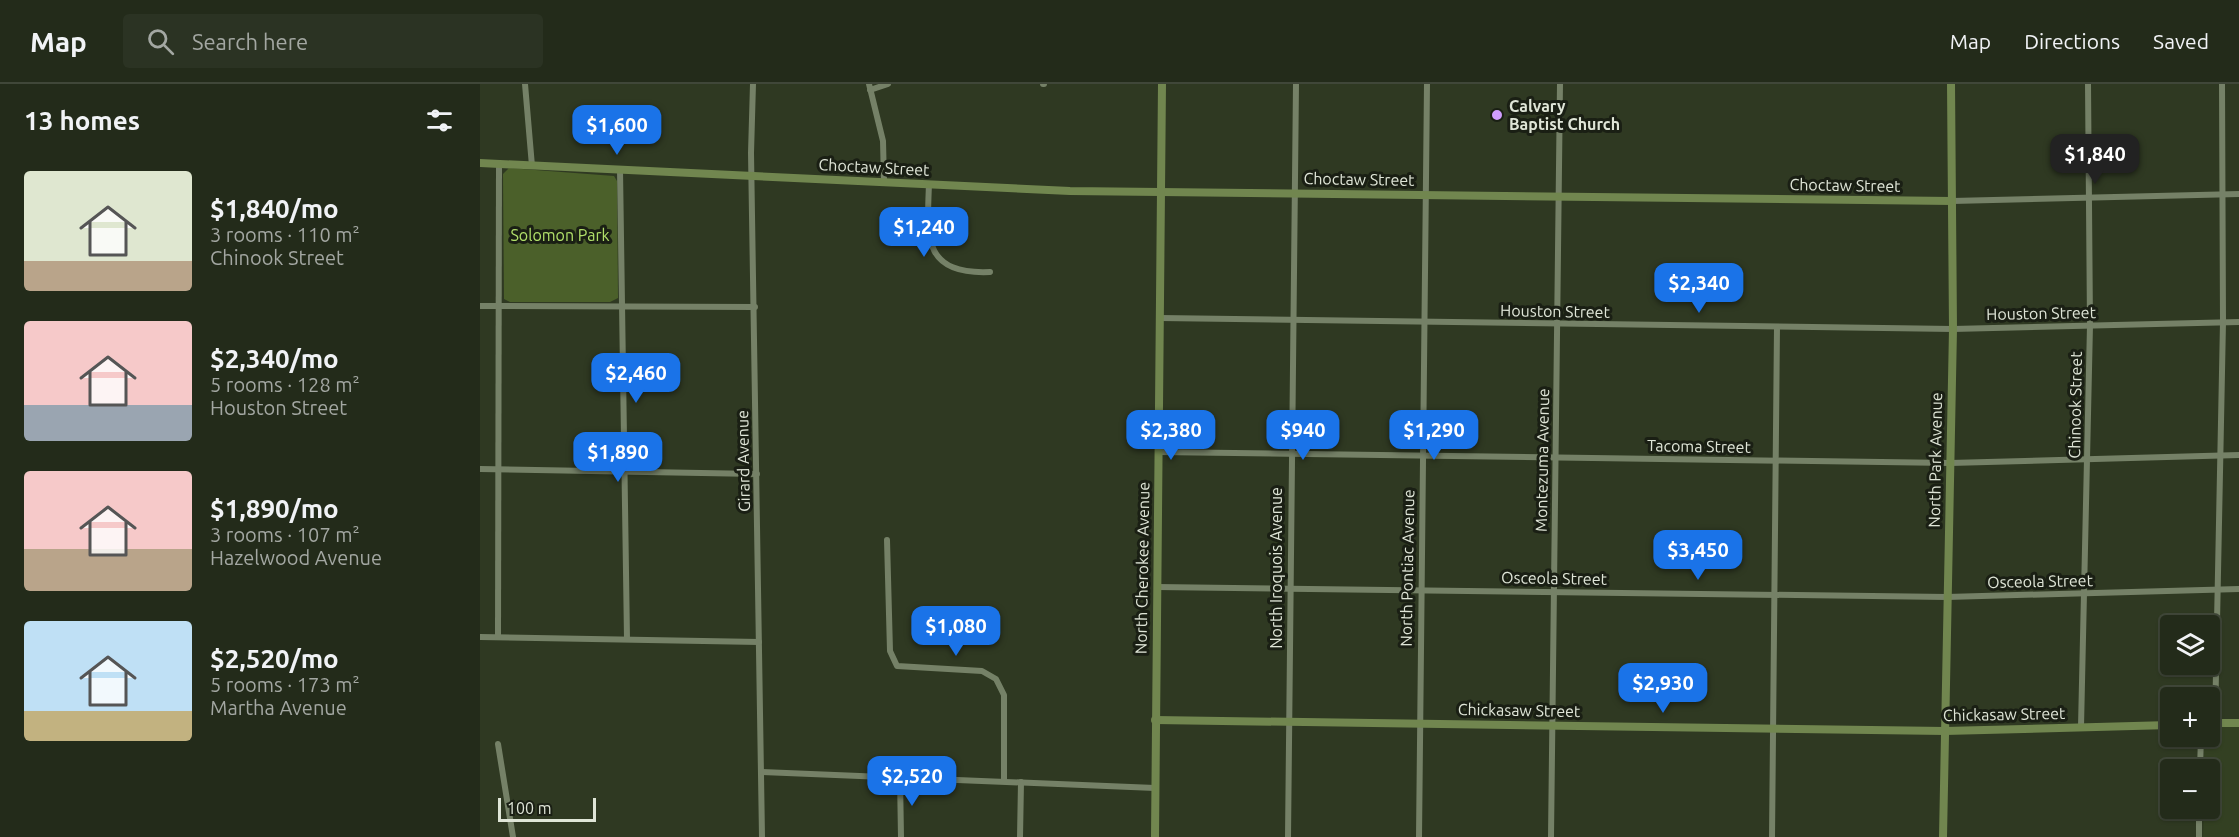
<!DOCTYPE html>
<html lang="en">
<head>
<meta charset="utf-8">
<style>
	:root { --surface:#232b1a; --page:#2b3323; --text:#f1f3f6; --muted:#a3a7a2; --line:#404739; --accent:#1a73e8 }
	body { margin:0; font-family:Ubuntu,sans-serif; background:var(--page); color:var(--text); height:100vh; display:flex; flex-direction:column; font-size:22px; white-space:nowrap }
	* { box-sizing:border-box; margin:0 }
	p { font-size:20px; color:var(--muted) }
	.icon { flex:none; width:33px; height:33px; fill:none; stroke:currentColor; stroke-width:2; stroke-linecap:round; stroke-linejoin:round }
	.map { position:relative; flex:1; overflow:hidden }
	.sheet { display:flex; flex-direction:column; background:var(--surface); width:480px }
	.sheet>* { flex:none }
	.buttons { position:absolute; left:1680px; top:531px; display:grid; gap:12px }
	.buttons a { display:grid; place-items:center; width:60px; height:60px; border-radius:6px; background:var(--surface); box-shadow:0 2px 4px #0004,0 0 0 2px var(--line); font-size:30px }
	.scale { position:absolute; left:18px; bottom:15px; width:98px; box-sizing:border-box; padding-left:6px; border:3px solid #dfe5d7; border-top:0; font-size:16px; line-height:21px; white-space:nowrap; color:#dfe5d7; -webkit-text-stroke:4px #1a1f14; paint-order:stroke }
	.price { position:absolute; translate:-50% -51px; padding:0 14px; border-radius:12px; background:var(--accent); color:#fff; font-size:20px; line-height:39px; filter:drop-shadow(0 2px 3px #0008) }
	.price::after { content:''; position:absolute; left:50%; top:36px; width:18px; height:14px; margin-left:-9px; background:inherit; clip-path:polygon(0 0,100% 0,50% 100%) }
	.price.active { background:#222; color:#fff }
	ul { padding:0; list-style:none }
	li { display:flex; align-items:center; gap:18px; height:150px; padding:0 24px }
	li span { display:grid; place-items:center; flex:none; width:168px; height:120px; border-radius:6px; color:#555 }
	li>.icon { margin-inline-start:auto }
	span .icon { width:72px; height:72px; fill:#fffc; stroke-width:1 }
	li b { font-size:26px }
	h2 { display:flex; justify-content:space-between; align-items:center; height:72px; padding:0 24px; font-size:26px }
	header { display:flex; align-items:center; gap:36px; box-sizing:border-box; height:84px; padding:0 30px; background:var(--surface); border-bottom:2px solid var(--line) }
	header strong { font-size:28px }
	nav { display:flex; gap:33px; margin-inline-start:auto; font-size:21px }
	.search { width:420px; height:54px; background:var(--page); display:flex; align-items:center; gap:15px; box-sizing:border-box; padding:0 21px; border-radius:6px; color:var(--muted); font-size:22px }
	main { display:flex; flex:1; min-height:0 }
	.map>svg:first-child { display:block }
	.built { fill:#334022 }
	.green { fill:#4b602a }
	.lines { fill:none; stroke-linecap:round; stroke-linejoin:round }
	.street { stroke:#758167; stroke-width:6 }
	.secondary { stroke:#71864f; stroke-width:8 }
	.poi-dot { fill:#d09dfe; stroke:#1a1f14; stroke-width:2 }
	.labels { text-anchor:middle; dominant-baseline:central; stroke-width:6; stroke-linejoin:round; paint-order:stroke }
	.poi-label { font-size:16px; font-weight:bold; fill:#dfe5d7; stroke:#1a1f14; text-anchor:start }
	.street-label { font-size:16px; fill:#dfe5d7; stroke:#1a1f14 }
	.park-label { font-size:16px; fill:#b1e06a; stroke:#1a1f14 }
</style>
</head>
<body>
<header>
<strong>Map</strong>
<div class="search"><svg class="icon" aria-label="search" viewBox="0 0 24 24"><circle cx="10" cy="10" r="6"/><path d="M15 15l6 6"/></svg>Search here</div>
<nav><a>Map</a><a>Directions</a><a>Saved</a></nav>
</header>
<main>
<section class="sheet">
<h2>13 homes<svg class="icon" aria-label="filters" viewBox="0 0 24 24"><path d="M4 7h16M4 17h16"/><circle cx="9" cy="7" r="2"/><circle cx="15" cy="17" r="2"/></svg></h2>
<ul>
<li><span style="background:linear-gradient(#dfe7d0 75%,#b9a48a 0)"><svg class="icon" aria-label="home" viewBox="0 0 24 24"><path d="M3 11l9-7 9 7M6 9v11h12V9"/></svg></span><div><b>$1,840/mo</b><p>3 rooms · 110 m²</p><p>Chinook Street</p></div></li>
<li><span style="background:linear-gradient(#f6c9c9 70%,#9aa5b1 0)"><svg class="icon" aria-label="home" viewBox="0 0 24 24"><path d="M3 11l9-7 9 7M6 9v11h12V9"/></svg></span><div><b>$2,340/mo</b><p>5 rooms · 128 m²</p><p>Houston Street</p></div></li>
<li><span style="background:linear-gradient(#f6c9c9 65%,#b9a48a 0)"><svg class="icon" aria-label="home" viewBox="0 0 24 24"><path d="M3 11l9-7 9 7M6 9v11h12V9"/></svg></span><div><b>$1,890/mo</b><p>3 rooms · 107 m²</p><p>Hazelwood Avenue</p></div></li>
<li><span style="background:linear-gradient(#bfe0f5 75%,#c2b280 0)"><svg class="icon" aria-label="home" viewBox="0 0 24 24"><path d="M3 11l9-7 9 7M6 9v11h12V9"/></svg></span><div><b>$2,520/mo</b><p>5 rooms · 173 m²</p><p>Martha Avenue</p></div></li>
</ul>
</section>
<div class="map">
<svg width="1759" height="753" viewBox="0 0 1759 753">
	<rect width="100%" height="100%" fill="#2f3922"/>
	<!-- built -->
	<polygon class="built" points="1759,642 1759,753 1723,753 1724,725 1730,724 1730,686 1724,685 1724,665 1727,653 1730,652 1730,647 1736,643"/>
	<!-- green -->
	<polygon class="green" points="29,84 134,92 137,97 138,214 130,218 30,218 24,215 23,90"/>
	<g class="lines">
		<!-- street -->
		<g class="street">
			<polyline points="45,0 52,82"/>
			<polyline points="273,0 271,69 282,753"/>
			<polyline points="389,0 403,57 404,98"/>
			<polyline points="563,0 564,0"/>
			<polyline points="390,6 408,0"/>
			<polyline points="140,86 147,555"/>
			<path d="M449,100C447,152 442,191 510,188"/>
			<polyline points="1472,117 1759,110"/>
			<polyline points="0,222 275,223"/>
			<polyline points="680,234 1473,245 1759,238"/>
			<polyline points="678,368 1470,379 1759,371"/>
			<polyline points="0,385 277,390"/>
			<polyline points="407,456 410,567 417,582 502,587 516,595 524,611 524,697"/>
			<polyline points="677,503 1467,513 1759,505"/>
			<polyline points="0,553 279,558"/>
			<polyline points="18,553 19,80"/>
			<polyline points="1735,639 1743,238 1742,0"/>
			<polyline points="1601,643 1610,241 1608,0"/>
			<polyline points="18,660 33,753"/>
			<polyline points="1720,686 1721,652"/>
			<polyline points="282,688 675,704"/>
			<polyline points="420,693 421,753"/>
			<polyline points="540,753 541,698"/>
			<polyline points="808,753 816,0"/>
			<polyline points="939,753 947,0"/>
			<polyline points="1071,753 1080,0"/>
			<polyline points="1292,753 1297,243"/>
			<polyline points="1719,753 1719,724"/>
		</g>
		<!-- secondary -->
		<g class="secondary">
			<polyline points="0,79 590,107 1472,117"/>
			<polyline points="675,636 1465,647 1690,641"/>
			<polyline points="1730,639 1759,639"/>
			<polyline points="675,753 682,0"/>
			<polyline points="1463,753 1473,245 1471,0"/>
		</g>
	</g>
	<!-- markers -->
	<circle class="poi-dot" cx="1017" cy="31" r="6"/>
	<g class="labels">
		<!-- poi labels -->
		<g class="poi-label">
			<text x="1029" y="22">Calvary<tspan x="1029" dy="18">Baptist Church</tspan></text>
		</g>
		<!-- street labels -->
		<g class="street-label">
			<text transform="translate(394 83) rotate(3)">Choctaw Street</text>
			<text transform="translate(879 95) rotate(1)">Choctaw Street</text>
			<text transform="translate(1365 101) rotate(1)">Choctaw Street</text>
			<text transform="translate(1075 227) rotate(1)">Houston Street</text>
			<text transform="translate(1561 229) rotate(-1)">Houston Street</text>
			<text transform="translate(1595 321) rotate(-89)">Chinook Street</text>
			<text transform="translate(1219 362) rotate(1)">Tacoma Street</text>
			<text transform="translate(1062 376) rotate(-89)">Montezuma Avenue</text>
			<text transform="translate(1455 376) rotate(-89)">North Park Avenue</text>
			<text transform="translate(263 377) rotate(-91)">Girard Avenue</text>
			<text transform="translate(662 484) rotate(-89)">North Cherokee Avenue</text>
			<text transform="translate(796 484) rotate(-90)">North Iroquois Avenue</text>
			<text transform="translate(927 484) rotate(-89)">North Pontiac Avenue</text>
			<text transform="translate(1074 494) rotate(1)">Osceola Street</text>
			<text transform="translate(1560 497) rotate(-1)">Osceola Street</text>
			<text transform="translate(1039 626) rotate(1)">Chickasaw Street</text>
			<text transform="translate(1524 630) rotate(-1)">Chickasaw Street</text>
		</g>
		<!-- park labels -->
		<g class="park-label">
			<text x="80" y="151">Solomon Park</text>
		</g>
	</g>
</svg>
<div class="buttons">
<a><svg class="icon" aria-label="layers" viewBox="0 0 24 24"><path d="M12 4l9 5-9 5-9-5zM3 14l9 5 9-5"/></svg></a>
<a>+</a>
<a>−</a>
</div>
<div class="scale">100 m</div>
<b class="price" style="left:137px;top:72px">$1,600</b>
<b class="price active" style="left:1615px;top:101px">$1,840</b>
<b class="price" style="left:444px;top:174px">$1,240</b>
<b class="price" style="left:1219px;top:230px">$2,340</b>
<b class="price" style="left:156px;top:320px">$2,460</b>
<b class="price" style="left:691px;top:377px">$2,380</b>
<b class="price" style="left:823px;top:377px">$940</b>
<b class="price" style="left:954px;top:377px">$1,290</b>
<b class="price" style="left:138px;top:399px">$1,890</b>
<b class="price" style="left:1218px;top:497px">$3,450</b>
<b class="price" style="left:476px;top:573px">$1,080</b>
<b class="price" style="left:1183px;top:630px">$2,930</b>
<b class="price" style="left:432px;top:723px">$2,520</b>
</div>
</main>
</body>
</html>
